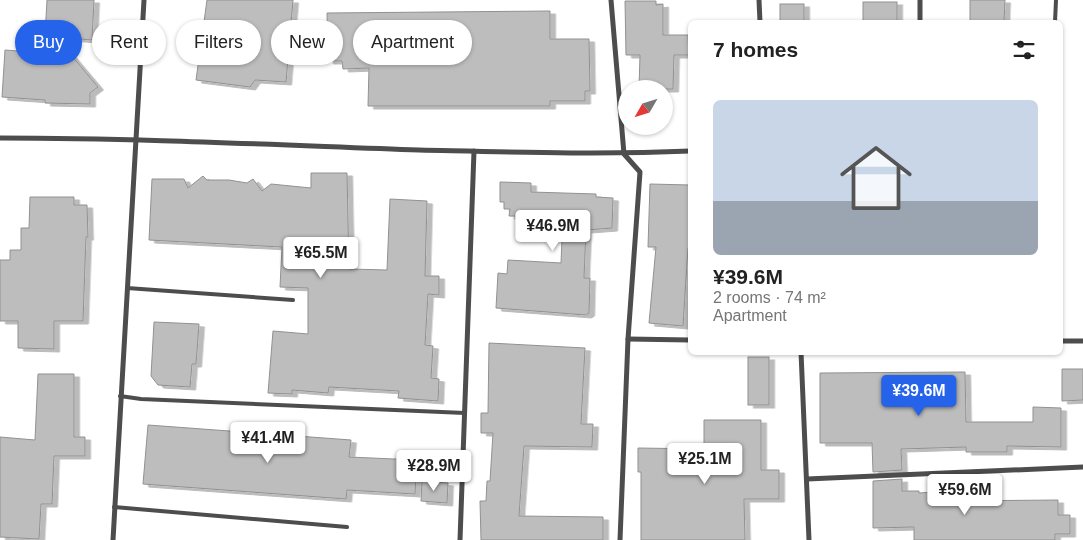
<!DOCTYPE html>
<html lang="en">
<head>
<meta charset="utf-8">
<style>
	:root { --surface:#fff; --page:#f2f2f2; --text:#222; --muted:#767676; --accent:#2563eb }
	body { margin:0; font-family:Helvetica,sans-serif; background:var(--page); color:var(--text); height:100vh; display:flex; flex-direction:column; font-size:19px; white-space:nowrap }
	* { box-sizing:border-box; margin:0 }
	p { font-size:16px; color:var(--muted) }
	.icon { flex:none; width:28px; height:28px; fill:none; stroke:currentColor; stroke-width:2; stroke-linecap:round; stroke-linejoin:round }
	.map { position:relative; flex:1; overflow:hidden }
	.side { position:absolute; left:688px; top:20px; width:375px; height:335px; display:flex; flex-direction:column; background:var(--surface); border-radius:8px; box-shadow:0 1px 4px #0004 }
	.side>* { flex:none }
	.hud { position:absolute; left:15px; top:20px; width:475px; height:45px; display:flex; gap:10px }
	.needle { width:32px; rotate:231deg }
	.controls { position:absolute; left:618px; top:80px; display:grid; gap:10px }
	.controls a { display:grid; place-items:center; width:55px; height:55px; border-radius:50%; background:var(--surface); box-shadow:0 1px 4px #0004; font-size:25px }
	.price { position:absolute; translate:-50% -42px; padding:0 11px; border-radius:5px; background:#fff; color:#222; font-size:16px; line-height:32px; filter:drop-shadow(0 1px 2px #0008) }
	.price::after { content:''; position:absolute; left:50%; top:30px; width:15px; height:11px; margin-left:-8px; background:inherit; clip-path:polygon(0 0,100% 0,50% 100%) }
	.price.on { background:var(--accent); color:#fff }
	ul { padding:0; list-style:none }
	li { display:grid; align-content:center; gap:10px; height:265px; padding:0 25px }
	li span { display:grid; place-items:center; height:155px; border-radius:8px; color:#555 }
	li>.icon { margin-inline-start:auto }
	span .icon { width:90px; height:90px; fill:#fffc; stroke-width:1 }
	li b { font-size:21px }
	h2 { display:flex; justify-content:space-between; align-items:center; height:60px; padding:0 25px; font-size:21px }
	.pill { padding:0 18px; border-radius:22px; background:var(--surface); box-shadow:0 1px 4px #0004; font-size:18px; line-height:45px }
	.pill.on { background:var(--accent); color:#fff }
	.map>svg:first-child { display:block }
	.building { fill:#bdbdbd; stroke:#919191; filter:url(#shadow) }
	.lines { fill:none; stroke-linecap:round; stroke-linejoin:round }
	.service { stroke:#4d4d4d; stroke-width:4 }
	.minor { stroke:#4d4d4d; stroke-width:5 }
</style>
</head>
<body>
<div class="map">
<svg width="1083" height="540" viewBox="0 0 1083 540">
	<defs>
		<filter id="shadow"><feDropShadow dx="5.5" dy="3" stdDeviation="0" flood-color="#0004"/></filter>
	</defs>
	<rect width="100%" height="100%" fill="#fff"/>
	<!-- building -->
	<g class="building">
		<polygon points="47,0 94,0 92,40 56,37 98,87 90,93 90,104 45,103 45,100 2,97 5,50 44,53"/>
		<polygon points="207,0 293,0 286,82 255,80 250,87 196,80"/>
		<polygon points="970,0 1005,0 1004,22 970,22"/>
		<polygon points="625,1 656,1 656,5 663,4 663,35 688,35 689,55 674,55 673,89 639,89 640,55 626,55"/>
		<rect x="863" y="2" width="34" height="20"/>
		<rect x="780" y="4" width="24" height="18"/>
		<polygon points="550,11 550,39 589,39 590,91 585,91 585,101 550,101 550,106 368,106 369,68 343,69 342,61 328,61 327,13"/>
		<polygon points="311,173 347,173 349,269 387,270 390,199 427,201 425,276 439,276 439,295 428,294 425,345 433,346 431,378 439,379 438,401 398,398 399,391 329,387 328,393 292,390 292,394 268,393 273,331 308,334 308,288 280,287 282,247 149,240 152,179 184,179 188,188 203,176 207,180 229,180 247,183 253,179 262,191 271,184 311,188"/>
		<polygon points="500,182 531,183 531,192 596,194 596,197 613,198 612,228 586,230 584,278 590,278 589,313 586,315 496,308 498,273 507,274 508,260 561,263 563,217 509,216 510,209 504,209 504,202 500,202"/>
		<polygon points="650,184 690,185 690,248 688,248 683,326 649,323 656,247 648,247"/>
		<polygon points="30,197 74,197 74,205 87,205 88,237 86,237 83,321 54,321 54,349 18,348 18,321 0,321 0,260 10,260 10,250 21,250 21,228 29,228"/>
		<polygon points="154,322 199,324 196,364 192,364 190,387 158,385 151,376"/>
		<polygon points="489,343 585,348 581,424 593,424 592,447 524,446 519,516 603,517 603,540 481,540 480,501 486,501 487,481 490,481 493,433 481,433 481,413 488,413"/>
		<rect x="748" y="357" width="21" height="48"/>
		<polygon points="1062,369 1083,369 1083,400 1062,401"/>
		<polygon points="965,372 966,422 1033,422 1033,407 1061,408 1061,447 1007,446 1007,452 966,452 966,447 901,449 902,470 873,472 872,443 820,443 820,373"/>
		<polygon points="38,374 74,374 74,437 85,437 85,456 54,456 52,504 41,504 39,539 0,537 0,437 35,440"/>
		<polygon points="704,420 761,420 761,470 779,470 779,499 744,499 745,540 641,540 641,472 638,472 638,448 704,449"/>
		<polygon points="148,425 351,440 349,457 417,460 415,494 347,490 346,499 143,484"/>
		<polygon points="902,479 902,491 919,491 919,493 950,491 951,501 1058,500 1058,515 1070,515 1070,534 1055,534 1055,540 914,540 914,527 873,528 873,481"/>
		<polygon points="422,481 448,483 447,503 421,501"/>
	</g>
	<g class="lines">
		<!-- service -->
		<g class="service">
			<polyline points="1055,22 1056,0"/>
			<polyline points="127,288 293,300"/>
			<polyline points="120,396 141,399 465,413"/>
			<polyline points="114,507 347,527"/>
		</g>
		<!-- minor -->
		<g class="minor">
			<polyline points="611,0 624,154 640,172 628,339 620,540"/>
			<polyline points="759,0 760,22"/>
			<polyline points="920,22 920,0"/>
			<path d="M0,138C139,138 279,145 419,150C509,152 600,155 690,151"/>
			<polyline points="628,339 690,340"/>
			<polyline points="1060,341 1083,341"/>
			<polyline points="801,352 809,540"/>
			<polyline points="807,479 1083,467"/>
			<polyline points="113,540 144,0"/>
			<polyline points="460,540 474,151"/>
		</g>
	</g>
</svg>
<div class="controls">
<a><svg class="needle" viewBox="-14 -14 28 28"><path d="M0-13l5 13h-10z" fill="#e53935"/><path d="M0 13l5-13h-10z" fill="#767676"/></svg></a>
</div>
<b class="price" style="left:553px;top:252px">¥46.9M</b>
<b class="price" style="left:321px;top:279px">¥65.5M</b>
<b class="price on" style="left:919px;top:417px">¥39.6M</b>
<b class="price" style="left:268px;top:464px">¥41.4M</b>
<b class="price" style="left:705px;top:485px">¥25.1M</b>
<b class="price" style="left:434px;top:492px">¥28.9M</b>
<b class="price" style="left:965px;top:516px">¥59.6M</b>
<div class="hud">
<a class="pill on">Buy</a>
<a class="pill">Rent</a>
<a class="pill">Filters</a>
<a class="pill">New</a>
<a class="pill">Apartment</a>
</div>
<section class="side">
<h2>7 homes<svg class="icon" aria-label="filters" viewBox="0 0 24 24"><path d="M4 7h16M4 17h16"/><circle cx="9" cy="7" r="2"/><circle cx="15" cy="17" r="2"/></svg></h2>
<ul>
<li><span style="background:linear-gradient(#c9d6e8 65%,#9aa5b1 0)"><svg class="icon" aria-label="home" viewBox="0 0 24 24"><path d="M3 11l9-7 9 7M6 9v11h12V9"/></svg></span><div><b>¥39.6M</b><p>2 rooms · 74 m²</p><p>Apartment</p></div></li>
</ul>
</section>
</div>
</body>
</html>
